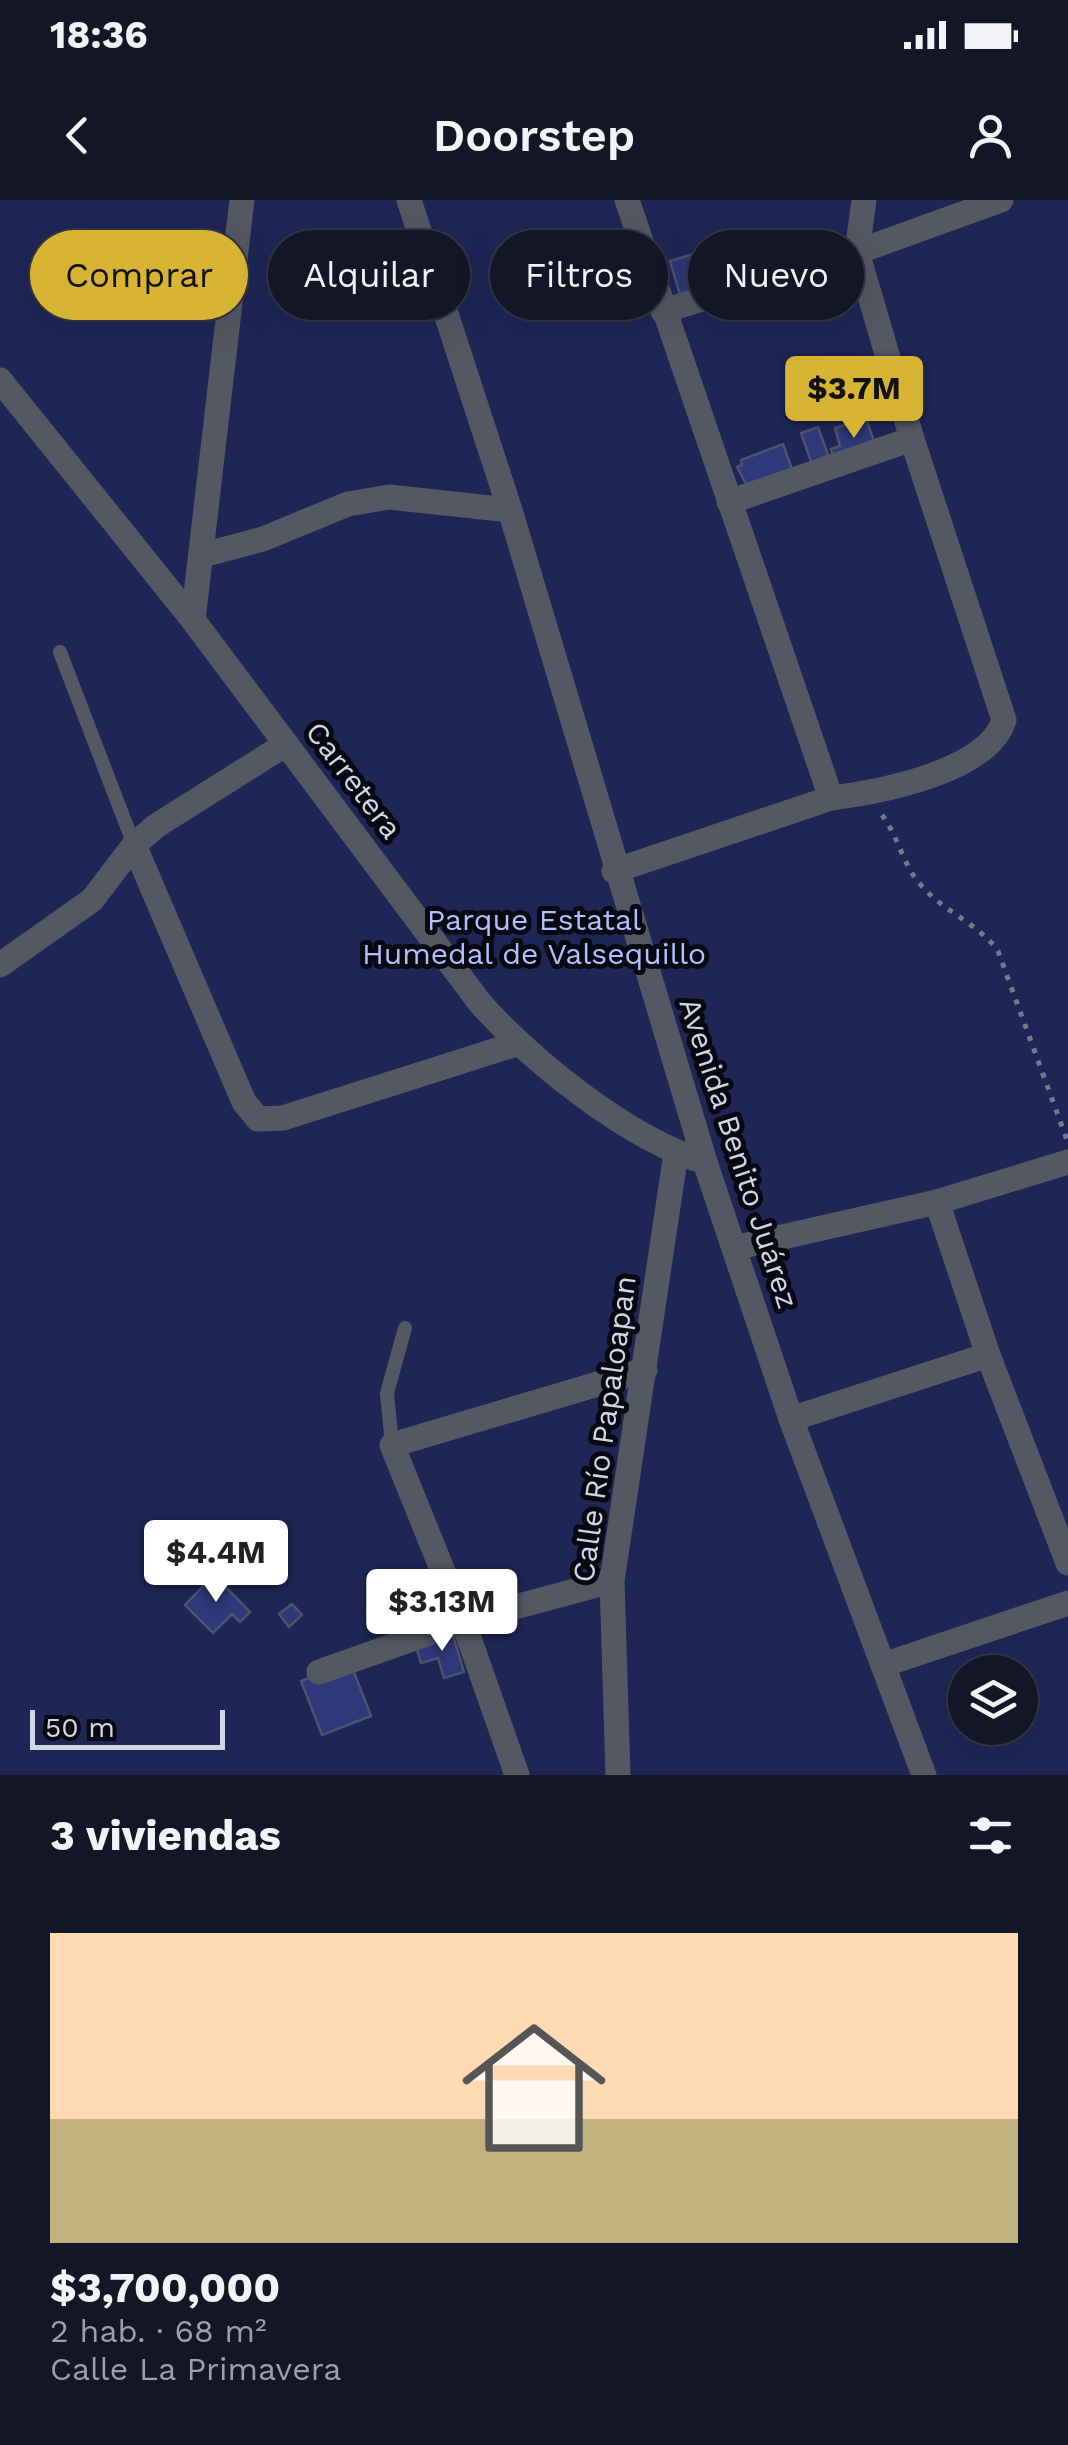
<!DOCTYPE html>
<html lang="es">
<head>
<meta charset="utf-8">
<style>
	:root { --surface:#131626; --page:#1c1f2e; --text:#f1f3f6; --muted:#9d9fa7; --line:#323543; --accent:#d7b434 }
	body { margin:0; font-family:"Work Sans",sans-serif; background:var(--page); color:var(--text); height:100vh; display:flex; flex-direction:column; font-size:38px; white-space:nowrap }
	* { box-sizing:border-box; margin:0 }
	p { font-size:32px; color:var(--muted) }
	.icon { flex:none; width:55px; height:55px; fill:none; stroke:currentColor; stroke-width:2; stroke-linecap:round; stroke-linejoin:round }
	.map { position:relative; height:1575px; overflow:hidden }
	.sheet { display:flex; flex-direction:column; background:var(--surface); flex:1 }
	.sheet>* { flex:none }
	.top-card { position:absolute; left:30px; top:30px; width:1010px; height:90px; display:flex; gap:20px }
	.fabs { position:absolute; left:948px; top:1455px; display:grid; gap:20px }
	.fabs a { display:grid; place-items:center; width:90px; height:90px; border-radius:50%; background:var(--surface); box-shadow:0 10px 40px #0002,0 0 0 2px var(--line); font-size:50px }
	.scale { position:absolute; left:30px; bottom:25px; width:195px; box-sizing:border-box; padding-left:10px; border:5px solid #d1d6e4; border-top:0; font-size:28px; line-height:35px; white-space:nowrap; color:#d1d6e4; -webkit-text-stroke:8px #070912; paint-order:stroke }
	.price { position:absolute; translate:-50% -85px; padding:0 22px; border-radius:10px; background:#fff; color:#222; font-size:32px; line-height:65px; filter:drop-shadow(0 2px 5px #0008) }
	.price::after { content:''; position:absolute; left:50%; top:60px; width:30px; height:22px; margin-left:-15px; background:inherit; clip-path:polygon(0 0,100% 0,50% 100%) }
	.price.on { background:var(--accent); color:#111 }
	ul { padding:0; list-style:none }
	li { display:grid; align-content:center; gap:20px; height:530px; padding:0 50px }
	li span { display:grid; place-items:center; height:310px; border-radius:0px; color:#555 }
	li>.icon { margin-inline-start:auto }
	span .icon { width:180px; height:180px; fill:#fffc; stroke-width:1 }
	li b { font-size:42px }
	h2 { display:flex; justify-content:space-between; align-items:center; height:120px; padding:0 50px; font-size:42px }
	.chip { padding:0 35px; border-radius:45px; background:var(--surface); box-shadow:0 10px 40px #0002,0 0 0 2px var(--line); font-size:35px; line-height:90px }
	.chip.on { background:var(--accent); color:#111 }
	.status { display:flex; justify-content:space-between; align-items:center; height:70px; padding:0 50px; background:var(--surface); direction:ltr }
	.status svg { height:28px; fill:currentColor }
	header { display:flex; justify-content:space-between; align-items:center; height:130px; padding:0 50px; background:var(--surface); font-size:45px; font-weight:600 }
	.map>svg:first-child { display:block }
	.green { fill:#1f2656; fill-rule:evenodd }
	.building { fill:#2e387a; stroke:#4c536b; stroke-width:2.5 }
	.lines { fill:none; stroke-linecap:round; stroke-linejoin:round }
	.path { stroke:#74798b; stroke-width:5; stroke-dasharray:5 8; stroke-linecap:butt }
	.service { stroke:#545863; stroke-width:14 }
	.minor { stroke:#545863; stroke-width:25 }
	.tertiary { stroke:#545863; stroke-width:25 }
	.labels { text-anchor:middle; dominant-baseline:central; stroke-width:10; stroke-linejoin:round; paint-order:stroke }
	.street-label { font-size:30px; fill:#d1d6e4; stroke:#070912 }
	.park-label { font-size:30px; fill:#b1c0fb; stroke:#070912 }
</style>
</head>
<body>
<div class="status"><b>18:36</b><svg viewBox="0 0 49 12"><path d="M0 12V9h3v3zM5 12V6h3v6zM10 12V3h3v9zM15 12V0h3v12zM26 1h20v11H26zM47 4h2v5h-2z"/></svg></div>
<header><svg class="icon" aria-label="back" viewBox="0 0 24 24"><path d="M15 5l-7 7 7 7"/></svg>Doorstep<svg class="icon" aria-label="person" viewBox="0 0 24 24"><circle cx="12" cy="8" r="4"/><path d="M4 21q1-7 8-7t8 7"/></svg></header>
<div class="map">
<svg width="1068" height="1575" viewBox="0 0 1068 1575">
	<rect width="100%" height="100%" fill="#191e33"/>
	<!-- green -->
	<path class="green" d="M0,0H1068V1575H0ZM965,1472H1020V1528H965Z"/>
	<!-- building -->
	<g class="building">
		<polygon points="737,32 749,75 680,95 670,61 714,48 712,39"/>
		<polygon points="868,184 873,200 861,204 856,188"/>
		<polygon points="866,218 877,250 835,263 831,249 840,246 835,228"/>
		<polygon points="818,227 828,255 813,267 801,233"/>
		<polygon points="783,244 795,278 751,293 737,267 742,265 741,260"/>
		<polygon points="214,1375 250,1412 240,1422 232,1414 213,1433 185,1405"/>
		<polygon points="292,1404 302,1415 289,1427 279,1414"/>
		<polygon points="382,1405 388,1419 373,1426 367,1411"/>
		<polygon points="452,1432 464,1472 444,1478 438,1458 421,1463 415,1443"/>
		<polygon points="350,1462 371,1516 322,1535 301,1481"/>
	</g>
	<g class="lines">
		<!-- path -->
		<path class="path" d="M882,615C898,636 903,665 920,684C942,711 978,723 998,751L1067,940"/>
		<!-- service -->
		<g class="service">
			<polyline points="60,452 134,645"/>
			<polyline points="392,1245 387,1193 405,1128"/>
		</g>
		<!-- minor -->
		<g class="minor">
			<polyline points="409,0 510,310 705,962 791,1219 924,1575"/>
			<polyline points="627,0 831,598"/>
			<polyline points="663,111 857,52 1001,0"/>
			<polyline points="729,302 912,239"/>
			<polyline points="203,355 263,339 348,304 389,297 510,310"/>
			<polyline points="193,420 242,0"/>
			<polyline points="134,645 244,902 258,919 283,918 516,844"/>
			<path d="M614,671L831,598C879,592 988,572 1004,520L912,239L857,52L864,0"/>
			<polyline points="0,765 92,700 134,645 156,626 286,544"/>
			<polyline points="937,1002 988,1155 1068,1363"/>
			<polyline points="734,1048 937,1002 1068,962"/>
			<polyline points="791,1219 988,1155"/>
			<polyline points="883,1465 1068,1403"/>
			<polyline points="319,1472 463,1421 612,1381"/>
			<polyline points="517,1575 463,1421 392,1245 645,1170"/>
			<polyline points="618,1575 612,1381 676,953"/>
		</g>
		<!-- tertiary -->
		<path class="tertiary" d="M0,180L193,420L480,803C533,862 628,939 705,962"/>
	</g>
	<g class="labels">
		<!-- street labels -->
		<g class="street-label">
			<text transform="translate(354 580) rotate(53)">Carretera</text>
			<text transform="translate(739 953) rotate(72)">Avenida Benito Juárez</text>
			<text transform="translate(604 1229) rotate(-82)">Calle Río Papaloapan</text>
		</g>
		<!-- park labels -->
		<g class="park-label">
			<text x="534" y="719">Parque Estatal<tspan x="534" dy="34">Humedal de Valsequillo</tspan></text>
		</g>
	</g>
</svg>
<div class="fabs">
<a><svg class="icon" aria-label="layers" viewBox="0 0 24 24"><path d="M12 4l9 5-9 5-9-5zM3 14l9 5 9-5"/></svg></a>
</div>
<div class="scale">50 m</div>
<b class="price on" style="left:854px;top:241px">$3.7M</b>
<b class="price" style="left:216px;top:1405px">$4.4M</b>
<b class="price" style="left:442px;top:1454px">$3.13M</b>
<div class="top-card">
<a class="chip on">Comprar</a>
<a class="chip">Alquilar</a>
<a class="chip">Filtros</a>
<a class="chip">Nuevo</a>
</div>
</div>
<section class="sheet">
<h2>3 viviendas<svg class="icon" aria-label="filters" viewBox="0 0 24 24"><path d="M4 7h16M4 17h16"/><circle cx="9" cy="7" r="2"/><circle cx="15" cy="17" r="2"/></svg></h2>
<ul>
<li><span style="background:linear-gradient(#ffd9b3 60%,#c2b280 0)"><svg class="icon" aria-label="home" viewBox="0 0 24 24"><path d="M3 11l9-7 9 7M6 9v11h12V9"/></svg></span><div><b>$3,700,000</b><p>2 hab. · 68 m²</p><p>Calle La Primavera</p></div></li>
</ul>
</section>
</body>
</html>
